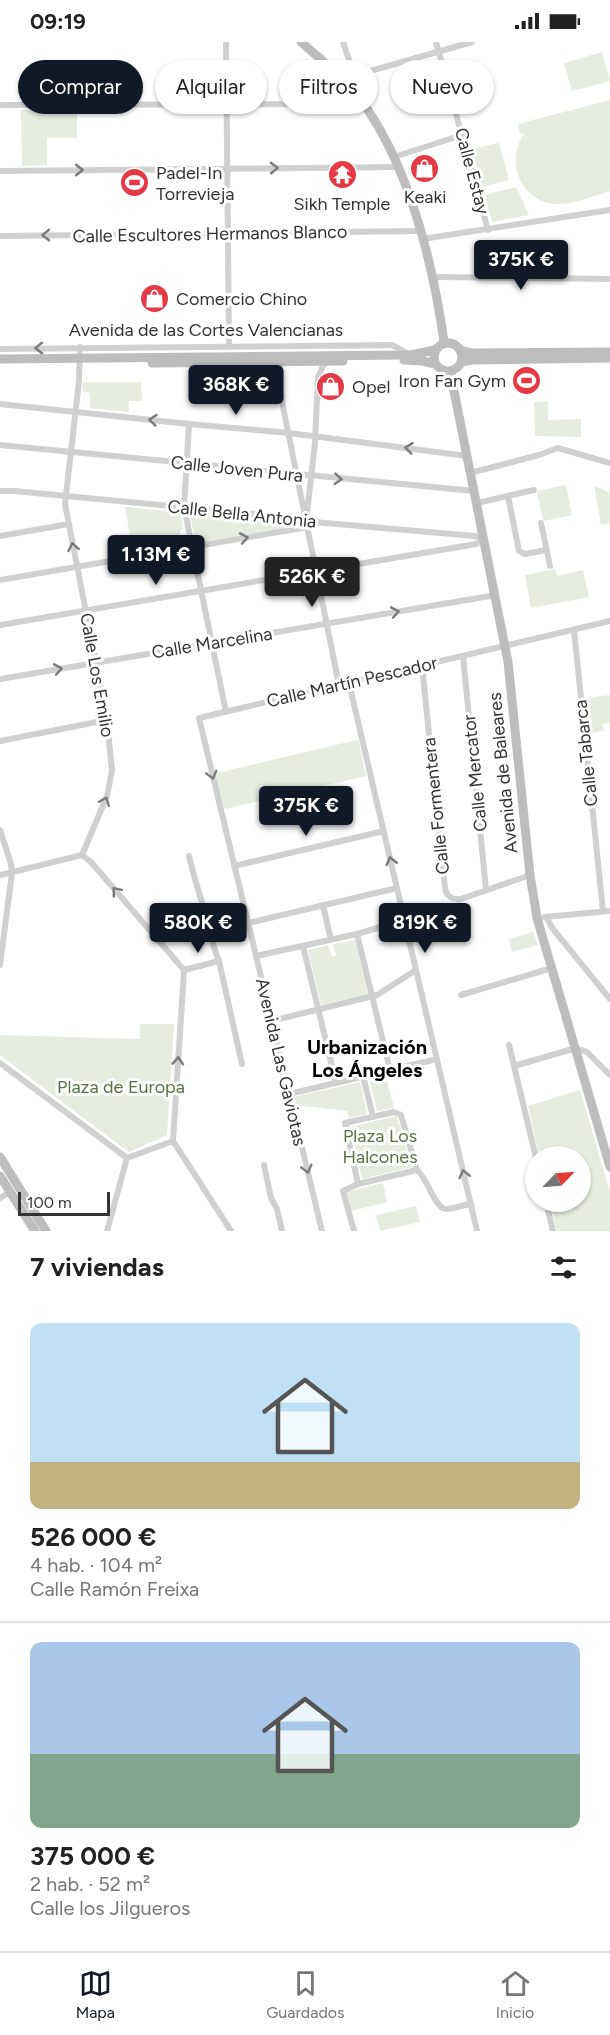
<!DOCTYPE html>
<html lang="es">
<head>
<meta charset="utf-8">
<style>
	:root { --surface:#fff; --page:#f6f6f6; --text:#222; --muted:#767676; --line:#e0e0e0; --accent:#111827 }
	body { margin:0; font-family:Figtree,sans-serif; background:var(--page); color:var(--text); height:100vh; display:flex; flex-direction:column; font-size:22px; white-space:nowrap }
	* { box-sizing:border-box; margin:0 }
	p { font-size:20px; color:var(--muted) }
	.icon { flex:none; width:33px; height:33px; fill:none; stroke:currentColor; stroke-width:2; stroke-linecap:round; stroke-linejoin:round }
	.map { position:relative; height:1189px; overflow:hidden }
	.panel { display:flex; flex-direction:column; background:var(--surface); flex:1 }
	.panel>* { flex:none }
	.guide { position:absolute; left:18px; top:18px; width:574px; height:54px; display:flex; gap:12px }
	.needle { width:39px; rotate:65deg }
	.fabs { position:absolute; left:525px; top:1104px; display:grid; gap:12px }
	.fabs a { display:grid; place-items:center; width:66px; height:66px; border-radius:50%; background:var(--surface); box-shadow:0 2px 4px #0004; font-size:30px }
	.scale { position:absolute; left:18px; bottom:15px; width:92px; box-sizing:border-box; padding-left:6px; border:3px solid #333; border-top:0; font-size:16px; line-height:21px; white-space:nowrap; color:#333; -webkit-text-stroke:4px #fff; paint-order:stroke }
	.price { position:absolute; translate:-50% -51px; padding:0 14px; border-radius:6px; background:var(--accent); color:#fff; font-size:20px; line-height:39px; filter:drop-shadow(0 2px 3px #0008) }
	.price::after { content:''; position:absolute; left:50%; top:36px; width:18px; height:14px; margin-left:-9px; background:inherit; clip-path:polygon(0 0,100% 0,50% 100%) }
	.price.current { background:#222; color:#fff }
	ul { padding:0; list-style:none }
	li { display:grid; align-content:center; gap:12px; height:318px; padding:0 30px }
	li+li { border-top:2px solid var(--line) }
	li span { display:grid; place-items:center; height:186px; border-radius:12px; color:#555 }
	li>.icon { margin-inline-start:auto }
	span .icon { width:108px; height:108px; fill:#fffc; stroke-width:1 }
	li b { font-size:26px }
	h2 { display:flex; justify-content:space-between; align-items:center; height:72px; padding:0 30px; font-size:26px }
	.tag { padding:0 21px; border-radius:27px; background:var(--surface); box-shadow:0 2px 4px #0004; font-size:21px; line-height:54px }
	.tag.current { background:var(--accent); color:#fff }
	.status { display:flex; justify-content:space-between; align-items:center; height:42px; padding:0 30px; background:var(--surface); direction:ltr }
	.status svg { height:16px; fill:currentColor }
	.menu { display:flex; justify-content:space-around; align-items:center; height:84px; border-top:2px solid var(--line); background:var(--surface); font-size:16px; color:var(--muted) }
	.menu a { display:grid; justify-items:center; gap:3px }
	.menu .current { color:var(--accent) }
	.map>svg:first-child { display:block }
	.green { fill:#e6ecdf }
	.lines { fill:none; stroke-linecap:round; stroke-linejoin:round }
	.minor { stroke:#d0d0d0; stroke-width:6 }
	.secondary { stroke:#bdbdbd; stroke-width:9 }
	.oneway { stroke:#7a7a7a }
	.labels { text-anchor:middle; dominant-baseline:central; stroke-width:6; stroke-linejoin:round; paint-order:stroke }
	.street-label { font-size:18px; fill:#333; stroke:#fff }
	.poi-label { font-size:18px; fill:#333; stroke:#fff; text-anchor:start }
	.park-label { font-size:18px; fill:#56703f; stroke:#fff }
	.neighbourhood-label { font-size:20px; font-weight:bold; fill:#000; stroke:#fff }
</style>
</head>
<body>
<div class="status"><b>09:19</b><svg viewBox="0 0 49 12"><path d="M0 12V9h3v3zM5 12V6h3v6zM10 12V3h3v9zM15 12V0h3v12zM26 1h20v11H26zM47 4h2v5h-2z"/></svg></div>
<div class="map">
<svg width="610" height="1189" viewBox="0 0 610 1189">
	<rect width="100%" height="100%" fill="#fff"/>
	<!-- green -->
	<g class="green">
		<polygon points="602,10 610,39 572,49 564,21"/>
		<path d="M610,58V149C593,154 573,163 555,162C520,159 505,119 524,92H520L518,82Z"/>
		<polygon points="21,68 77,68 77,96 47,96 47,123 22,124"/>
		<polygon points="499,101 509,138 482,145 472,107"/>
		<polygon points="516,145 529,173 492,180 485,153"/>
		<polygon points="83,340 141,340 142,359 129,359 129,370 90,366 90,351 82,349"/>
		<polygon points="534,360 548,360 548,378 581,377 581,395 535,394"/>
		<polygon points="566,443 572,473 543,479 537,449"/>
		<polygon points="594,443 610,451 610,481 601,483"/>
		<polygon points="125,465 180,470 183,487 180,488 181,504 133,511"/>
		<polygon points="189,470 291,480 293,483 292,485 196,501"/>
		<polygon points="555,527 557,534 583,528 589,555 531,566 525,533"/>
		<polygon points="610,653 610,681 603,682 604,689 590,691 586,656"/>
		<polygon points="357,698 359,700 366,734 225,767 224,766 216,733 217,731"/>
		<polygon points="533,890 538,903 512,910 509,897"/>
		<polygon points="355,898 368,952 321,963 308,908 328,903 332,915 336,913 333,902"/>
		<polygon points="140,982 174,982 167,1093 129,1110 0,1013 0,993 140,997"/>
		<polygon points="386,1035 394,1066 377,1069 370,1040"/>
		<polygon points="360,1040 367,1072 349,1076 347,1069 295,1063 293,1055"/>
		<polygon points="580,1048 610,1150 610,1189 557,1189 550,1160 580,1160 580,1114 539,1114 528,1064"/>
		<polygon points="397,1074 412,1125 362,1137 350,1085"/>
		<polygon points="383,1141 387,1160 351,1169 346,1150"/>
		<polygon points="416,1164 420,1180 380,1189 376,1173"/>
	</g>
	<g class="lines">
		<!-- minor -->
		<g class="minor">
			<polyline points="226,0 229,304"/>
			<polyline points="343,0 354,33"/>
			<polyline points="436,0 488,188"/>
			<polyline points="342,37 472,0"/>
			<polyline points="0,63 363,62"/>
			<polyline points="394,115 462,93"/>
			<polyline points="0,129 399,125"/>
			<polyline points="0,194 420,189"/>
			<polyline points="422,197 610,168"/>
			<polyline points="433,235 610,237"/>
			<polyline points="80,305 79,339 65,462 107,678 112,729 107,754 82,813"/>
			<polyline points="0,307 392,303 409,312"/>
			<polyline points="274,320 339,643"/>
			<polyline points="0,362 189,382 289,391 467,414"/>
			<polyline points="189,382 184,465 226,670"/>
			<polyline points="0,403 474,449"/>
			<polyline points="470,431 539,413 558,406 610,421"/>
			<polyline points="0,449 14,449 307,477 313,480 475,494 484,498"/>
			<polyline points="508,454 519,509 525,512 546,508"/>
			<polyline points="477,461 534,448"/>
			<polyline points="307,471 315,401 318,335 325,320"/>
			<polyline points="541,481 550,524"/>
			<polyline points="0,494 69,482"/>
			<polyline points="0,538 308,485"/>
			<polyline points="0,583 476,502 484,498"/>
			<polyline points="574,588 603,869"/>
			<polyline points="463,614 486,848"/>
			<path d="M422,624L445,846C446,854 452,858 461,857L530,833"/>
			<polyline points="0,637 496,553"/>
			<polyline points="349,641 477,1189"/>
			<polyline points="0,699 107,678"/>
			<polyline points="0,788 11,822 12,831 0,923"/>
			<polyline points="82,813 91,820 184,928 173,1099 231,1189"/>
			<path d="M189,814C193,831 198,848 203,864C209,883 211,901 219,919L242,1022"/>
			<polyline points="234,824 384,789"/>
			<polyline points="0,833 82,813"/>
			<polyline points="323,863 331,898"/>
			<polyline points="544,875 610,869"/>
			<polyline points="546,875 553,887 610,957"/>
			<polyline points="248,881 397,846"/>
			<polyline points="357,892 390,1028"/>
			<polyline points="303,904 336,1041"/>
			<polyline points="256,914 357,892 404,878"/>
			<polyline points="184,928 219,919"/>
			<polyline points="461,953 552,926"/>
			<polyline points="271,979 377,953 416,928"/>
			<polyline points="509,1003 536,1116"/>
			<polyline points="330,1013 383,1001"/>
			<polyline points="0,1021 127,1116"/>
			<polyline points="514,1024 576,1006 587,1010 610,1033"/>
			<polyline points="363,1034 373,1075"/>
			<polyline points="289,1052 437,1017"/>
			<polygon points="394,1070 401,1073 417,1128 358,1142 345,1081"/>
			<polyline points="127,1116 173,1099"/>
			<polyline points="264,1123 271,1156 277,1167 282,1189"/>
			<path d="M417,1128C428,1137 435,1167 446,1167C453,1167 463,1163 471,1162"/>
			<polyline points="0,1156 10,1150"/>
			<polyline points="546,1160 553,1189"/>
			<polyline points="107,1189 127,1116"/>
			<polyline points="322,1189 199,676 610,579"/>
			<polyline points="354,1189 343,1149 358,1142"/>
		</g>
		<!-- secondary -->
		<g class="secondary">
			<path d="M301,0C320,17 341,33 357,53C408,118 433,221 444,300"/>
			<circle cx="448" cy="315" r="14"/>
			<polyline points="460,308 472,311 610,310"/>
			<polyline points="0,317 410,313 435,308"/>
			<polyline points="404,318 422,319 435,322"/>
			<polyline points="461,320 472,318 610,316"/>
			<polyline points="152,321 343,319"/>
			<polyline points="450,329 508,620 530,833 537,876 610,1125"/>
			<polyline points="0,1115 46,1189"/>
			<polyline points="0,1134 35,1189"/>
		</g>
	</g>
	<!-- one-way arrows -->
	<defs><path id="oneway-chevron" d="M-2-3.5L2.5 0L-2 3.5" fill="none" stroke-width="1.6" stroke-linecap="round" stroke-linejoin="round" transform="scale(1.5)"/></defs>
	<g class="oneway">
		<use href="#oneway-chevron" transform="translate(274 126) rotate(-1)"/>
		<use href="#oneway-chevron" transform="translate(79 128)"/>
		<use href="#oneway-chevron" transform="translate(46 193) rotate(179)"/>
		<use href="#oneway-chevron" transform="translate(39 306) rotate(179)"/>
		<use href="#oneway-chevron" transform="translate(153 378) rotate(-174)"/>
		<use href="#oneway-chevron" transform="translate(409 406) rotate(-173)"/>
		<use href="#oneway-chevron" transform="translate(338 437) rotate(5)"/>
		<use href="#oneway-chevron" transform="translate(244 496) rotate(-10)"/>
		<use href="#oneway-chevron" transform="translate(73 505) rotate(-101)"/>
		<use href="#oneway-chevron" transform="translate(395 570) rotate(-10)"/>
		<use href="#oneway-chevron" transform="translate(58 627) rotate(-10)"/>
		<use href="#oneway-chevron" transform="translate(212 733) rotate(76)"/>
		<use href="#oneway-chevron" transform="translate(105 759) rotate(-68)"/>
		<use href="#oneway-chevron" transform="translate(391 819) rotate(-103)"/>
		<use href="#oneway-chevron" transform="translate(116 849) rotate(-130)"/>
		<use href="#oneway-chevron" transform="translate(178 1019) rotate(-86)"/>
		<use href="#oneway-chevron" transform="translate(307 1127) rotate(76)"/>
		<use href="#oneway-chevron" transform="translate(464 1132) rotate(-103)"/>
	</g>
	<!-- icons -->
	<defs>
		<symbol id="shop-disc" viewBox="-11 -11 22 22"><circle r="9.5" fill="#e63946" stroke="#fff"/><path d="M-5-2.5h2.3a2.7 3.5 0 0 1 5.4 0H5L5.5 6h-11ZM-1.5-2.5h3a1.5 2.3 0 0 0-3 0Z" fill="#fff"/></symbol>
		<symbol id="temple-disc" viewBox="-11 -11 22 22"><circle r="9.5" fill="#e63946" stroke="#fff"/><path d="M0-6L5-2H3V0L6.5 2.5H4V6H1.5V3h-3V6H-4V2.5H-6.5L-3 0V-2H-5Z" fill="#fff"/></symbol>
		<symbol id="stadium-disc" viewBox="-11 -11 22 22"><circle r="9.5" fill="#e63946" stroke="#fff"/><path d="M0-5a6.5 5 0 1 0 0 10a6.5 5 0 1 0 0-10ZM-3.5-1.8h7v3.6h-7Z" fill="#fff"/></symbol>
	</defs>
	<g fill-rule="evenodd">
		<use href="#shop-disc" x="408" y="110" width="33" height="33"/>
		<use href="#temple-disc" x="326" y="116" width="33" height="33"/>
		<use href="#stadium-disc" x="118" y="124" width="33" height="33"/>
		<use href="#shop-disc" x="138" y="240" width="33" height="33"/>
		<use href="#stadium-disc" x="510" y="322" width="33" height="33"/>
		<use href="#shop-disc" x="314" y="328" width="33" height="33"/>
	</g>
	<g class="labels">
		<!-- street labels -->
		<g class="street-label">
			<text transform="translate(472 129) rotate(75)">Calle Estay</text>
			<text transform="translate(210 192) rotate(-1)">Calle Escultores Hermanos Blanco</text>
			<text x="206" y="288">Avenida de las Cortes Valencianas</text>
			<text transform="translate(237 427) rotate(6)">Calle Joven Pura</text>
			<text transform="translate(242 472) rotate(6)">Calle Bella Antonia</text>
			<text transform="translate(212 601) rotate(-9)">Calle Marcelina</text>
			<text transform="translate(97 633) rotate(80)">Calle Los Emilio</text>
			<text transform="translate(352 640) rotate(-13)">Calle Martín Pescador</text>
			<text transform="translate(586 711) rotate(-96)">Calle Tabarca</text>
			<text transform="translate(475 731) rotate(-96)">Calle Mercator</text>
			<text transform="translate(503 731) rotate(-96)">Avenida de Baleares</text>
			<text transform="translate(436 764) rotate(-96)">Calle Formentera</text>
			<text transform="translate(281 1020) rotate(77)">Avenida Las Gaviotas</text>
		</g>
		<!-- poi labels -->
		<g class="poi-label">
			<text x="156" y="131">Padel-In<tspan x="156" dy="21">Torrevieja</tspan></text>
			<text x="425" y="155" text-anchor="middle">Keaki</text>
			<text x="342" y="162" text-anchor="middle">Sikh Temple</text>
			<text x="176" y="257">Comercio Chino</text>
			<text x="506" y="339" text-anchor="end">Iron Fan Gym</text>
			<text x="352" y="345">Opel</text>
		</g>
		<!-- park labels -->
		<g class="park-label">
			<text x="121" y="1045">Plaza de Europa</text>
			<text x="380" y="1094">Plaza Los<tspan x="380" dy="21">Halcones</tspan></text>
		</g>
		<!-- neighbourhood labels -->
		<g class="neighbourhood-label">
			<text x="367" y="1005">Urbanización<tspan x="367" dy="23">Los Ángeles</tspan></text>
		</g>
	</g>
</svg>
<div class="fabs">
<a><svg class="needle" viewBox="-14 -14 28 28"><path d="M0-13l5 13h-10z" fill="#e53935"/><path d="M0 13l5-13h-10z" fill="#767676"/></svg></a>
</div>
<div class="scale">100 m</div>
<b class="price" style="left:521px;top:249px">375K €</b>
<b class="price" style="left:236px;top:374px">368K €</b>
<b class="price" style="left:156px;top:544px">1.13M €</b>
<b class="price current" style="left:312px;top:566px">526K €</b>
<b class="price" style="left:306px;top:795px">375K €</b>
<b class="price" style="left:198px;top:912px">580K €</b>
<b class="price" style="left:425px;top:912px">819K €</b>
<div class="guide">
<a class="tag current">Comprar</a>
<a class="tag">Alquilar</a>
<a class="tag">Filtros</a>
<a class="tag">Nuevo</a>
</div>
</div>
<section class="panel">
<h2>7 viviendas<svg class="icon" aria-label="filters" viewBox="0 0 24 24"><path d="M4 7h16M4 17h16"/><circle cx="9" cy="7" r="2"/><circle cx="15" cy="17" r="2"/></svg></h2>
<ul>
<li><span style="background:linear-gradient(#bfe0f5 75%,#c2b280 0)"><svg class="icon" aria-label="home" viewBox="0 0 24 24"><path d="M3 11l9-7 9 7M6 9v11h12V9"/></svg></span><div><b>526 000 €</b><p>4 hab. · 104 m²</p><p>Calle Ramón Freixa</p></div></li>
<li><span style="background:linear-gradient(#a9c7e8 60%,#7fa58c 0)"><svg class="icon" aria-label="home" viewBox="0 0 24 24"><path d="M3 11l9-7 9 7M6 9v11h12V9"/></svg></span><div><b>375 000 €</b><p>2 hab. · 52 m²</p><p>Calle los Jilgueros</p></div></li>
</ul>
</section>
<nav class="menu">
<a class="current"><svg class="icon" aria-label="map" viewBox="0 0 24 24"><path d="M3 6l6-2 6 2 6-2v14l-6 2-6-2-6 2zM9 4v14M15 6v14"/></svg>Mapa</a>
<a><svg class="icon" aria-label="saved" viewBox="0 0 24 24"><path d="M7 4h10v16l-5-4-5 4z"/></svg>Guardados</a>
<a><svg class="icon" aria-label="home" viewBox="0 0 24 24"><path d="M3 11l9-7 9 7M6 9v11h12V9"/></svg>Inicio</a>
</nav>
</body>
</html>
